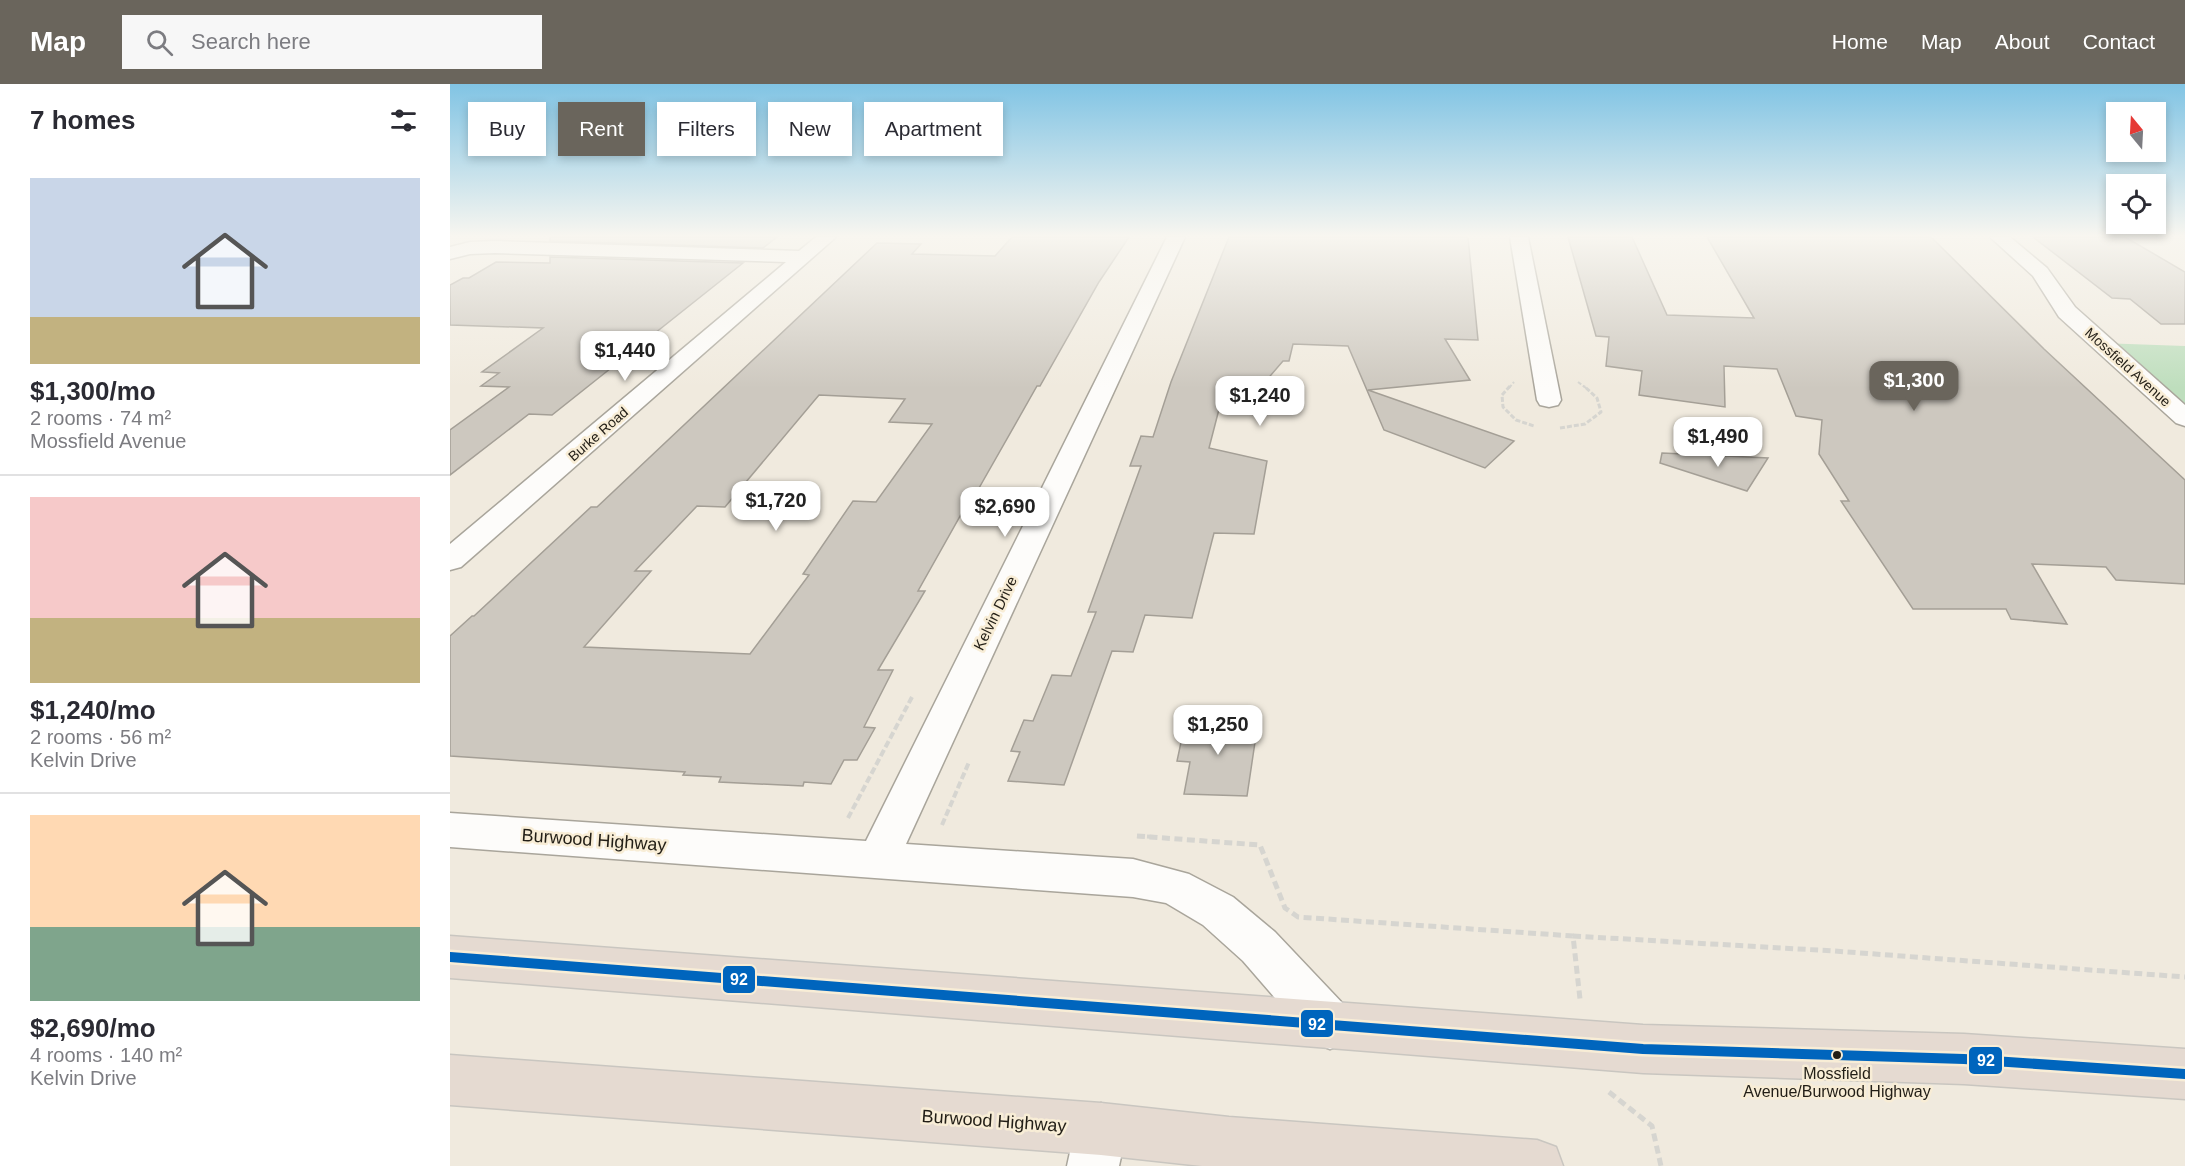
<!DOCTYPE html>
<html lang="en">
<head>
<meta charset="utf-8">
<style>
	:root { --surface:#fff; --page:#f7f7f7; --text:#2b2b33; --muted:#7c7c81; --line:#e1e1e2; --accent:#6a655c }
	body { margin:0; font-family:Arial,sans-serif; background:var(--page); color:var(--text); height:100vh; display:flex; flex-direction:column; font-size:22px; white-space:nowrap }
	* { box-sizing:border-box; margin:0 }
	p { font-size:20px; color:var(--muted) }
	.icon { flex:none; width:33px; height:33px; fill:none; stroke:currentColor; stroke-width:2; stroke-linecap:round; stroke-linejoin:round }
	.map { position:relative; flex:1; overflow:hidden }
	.panel { display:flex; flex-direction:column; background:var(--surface); width:450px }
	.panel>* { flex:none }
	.hud { position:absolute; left:18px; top:18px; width:570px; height:54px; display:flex; gap:12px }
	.needle { width:39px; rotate:342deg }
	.controls { position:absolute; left:1656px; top:18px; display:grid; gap:12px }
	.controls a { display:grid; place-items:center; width:60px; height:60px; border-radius:0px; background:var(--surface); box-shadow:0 3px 9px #0003; font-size:30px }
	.price { position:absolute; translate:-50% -51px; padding:0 14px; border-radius:12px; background:#fff; color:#222; font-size:20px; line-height:39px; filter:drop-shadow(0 2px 3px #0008) }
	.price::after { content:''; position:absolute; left:50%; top:36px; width:18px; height:14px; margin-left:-9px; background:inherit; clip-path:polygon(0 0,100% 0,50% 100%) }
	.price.selected { background:var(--accent); color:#fff }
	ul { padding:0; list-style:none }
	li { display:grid; align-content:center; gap:12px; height:318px; padding:0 30px }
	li+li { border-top:2px solid var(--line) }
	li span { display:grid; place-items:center; height:186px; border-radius:0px; color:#555 }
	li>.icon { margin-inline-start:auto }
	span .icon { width:108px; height:108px; fill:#fffc; stroke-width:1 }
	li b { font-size:26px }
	h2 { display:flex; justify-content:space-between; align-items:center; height:72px; padding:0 30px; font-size:26px }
	.chip { padding:0 21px; border-radius:0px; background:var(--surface); box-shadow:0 3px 9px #0003; font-size:21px; line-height:54px }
	.chip.selected { background:var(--accent); color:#fff }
	header { display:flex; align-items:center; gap:36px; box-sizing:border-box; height:84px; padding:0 30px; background:var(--accent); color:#fff }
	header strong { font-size:28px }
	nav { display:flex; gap:33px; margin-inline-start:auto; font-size:21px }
	.search { width:420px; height:54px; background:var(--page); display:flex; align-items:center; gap:15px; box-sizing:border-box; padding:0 21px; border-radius:0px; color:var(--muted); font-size:22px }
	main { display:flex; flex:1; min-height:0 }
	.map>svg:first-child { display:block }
	.green { fill:#bedebd }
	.building { fill:#cdc8bf; stroke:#a49f96; stroke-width:1.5; fill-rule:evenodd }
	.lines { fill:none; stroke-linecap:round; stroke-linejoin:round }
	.minor-casing { stroke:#a9a59b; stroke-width:3 }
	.highway-casing { stroke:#c9c6c0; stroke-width:3 }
	.path-far3 { stroke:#d6d5d0; stroke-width:2; stroke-dasharray:4 2; stroke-linecap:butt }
	.path-far2 { stroke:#d6d5d0; stroke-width:3; stroke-dasharray:5 2; stroke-linecap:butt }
	.path-far1 { stroke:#d6d5d0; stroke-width:4; stroke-dasharray:7 3; stroke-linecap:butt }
	.path { stroke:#d6d5d0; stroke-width:5; stroke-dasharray:8 4.5; stroke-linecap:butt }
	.minor { fill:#fdfcfa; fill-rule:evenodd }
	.highway { fill:#e5dad1; fill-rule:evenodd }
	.bus-1-casing { stroke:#f8edd6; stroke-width:15 }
	.bus-1 { stroke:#0065bd; stroke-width:10 }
	.bus-dot { fill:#221e16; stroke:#f8edd6; stroke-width:2 }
	.labels { text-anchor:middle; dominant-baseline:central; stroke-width:5; stroke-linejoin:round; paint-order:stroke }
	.far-street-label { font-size:14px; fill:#221e16; stroke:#f8edd6 }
	.street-label { font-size:15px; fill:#221e16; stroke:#f8edd6 }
	.near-bus-label { font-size:16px; fill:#221e16; stroke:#f8edd6 }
	.near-street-label { font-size:18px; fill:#221e16; stroke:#f8edd6 }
	.line-badge { stroke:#f8edd6; stroke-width:2 }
	.badge-label { font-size:16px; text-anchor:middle; font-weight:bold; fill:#fff }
</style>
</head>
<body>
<header>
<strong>Map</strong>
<div class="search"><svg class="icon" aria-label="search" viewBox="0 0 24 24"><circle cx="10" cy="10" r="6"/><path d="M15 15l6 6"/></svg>Search here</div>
<nav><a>Home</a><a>Map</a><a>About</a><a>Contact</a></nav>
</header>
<main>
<section class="panel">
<h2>7 homes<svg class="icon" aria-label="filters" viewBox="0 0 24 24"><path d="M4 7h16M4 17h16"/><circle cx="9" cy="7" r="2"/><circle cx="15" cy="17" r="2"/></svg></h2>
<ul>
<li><span style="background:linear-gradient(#c9d6e8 75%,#c2b280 0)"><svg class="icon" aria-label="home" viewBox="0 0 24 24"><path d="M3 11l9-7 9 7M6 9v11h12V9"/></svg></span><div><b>$1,300/mo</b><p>2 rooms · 74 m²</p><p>Mossfield Avenue</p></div></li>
<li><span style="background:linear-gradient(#f6c9c9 65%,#c2b280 0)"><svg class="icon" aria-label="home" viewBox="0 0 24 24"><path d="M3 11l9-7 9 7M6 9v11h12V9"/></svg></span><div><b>$1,240/mo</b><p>2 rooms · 56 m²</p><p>Kelvin Drive</p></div></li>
<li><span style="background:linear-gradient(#ffd9b3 60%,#7fa58c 0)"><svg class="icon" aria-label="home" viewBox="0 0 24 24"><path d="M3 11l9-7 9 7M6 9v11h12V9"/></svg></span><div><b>$2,690/mo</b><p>4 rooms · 140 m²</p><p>Kelvin Drive</p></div></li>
</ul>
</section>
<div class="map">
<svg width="1735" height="1082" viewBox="0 0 1735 1082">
	<rect width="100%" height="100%" fill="#f0eade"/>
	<!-- green -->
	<polygon class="green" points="1650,259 1735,262 1735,334"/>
	<!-- building -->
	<g class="building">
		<polygon points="100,153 327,153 313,164 100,157"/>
		<path d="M562,153H679L649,198L590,302H587L521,418H518L468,507H475L428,586H443L414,643L425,644L407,676H394L381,700L354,698L353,702L269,698L271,693L233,691L235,688L0,672V552L22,532H24L141,423H147L427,159L471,160L462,170L545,172ZM369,311L455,315L439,338L482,340L426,418L403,417L353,490L359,491L300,570L134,563L201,487H185L247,422L275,423Z"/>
		<polygon points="779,153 1018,153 1028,256 995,255 1020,296 918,306 1064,357 1035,384 934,346 898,262 843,260 839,277 833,277 803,312 774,306 759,364 817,377 804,450 764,449 742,534 695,531 683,568 662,567 614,701 558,697 570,668 561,667 574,636 583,637 602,591 621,592 646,528 638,528 691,382 680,382 691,352 703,353 721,298"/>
		<polygon points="1118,153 1182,153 1217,231 1304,234 1257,153 1481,153 1594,265 1735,396 1735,500 1666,496 1656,483 1582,480 1617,540 1561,535 1556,525 1463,525 1391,417 1399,417 1369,370 1372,336 1346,332 1327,285 1274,282 1275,323 1189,311 1192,287 1156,282 1159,253 1146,252"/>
		<polygon points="1583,153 1675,153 1735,188 1735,240 1711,240 1680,215 1662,214"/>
		<polygon points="100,173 293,179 102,331 79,330 0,391 0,346 59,303 31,302 49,289 32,288 93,244 0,241 0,201 13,194 19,194 46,178 100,179"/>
		<polygon points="1212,369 1318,374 1297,407 1210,379"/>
		<polygon points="736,635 808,638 797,712 734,710 740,678 727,677"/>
	</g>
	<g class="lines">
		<defs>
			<g id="minor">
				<polygon points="366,153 386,153 11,483 0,486 0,460 336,178 45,169 20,170 0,175 0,163 20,158 45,157 349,167"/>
				<polygon points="717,153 735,153 456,760 683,775 739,790 783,813 825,848 897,924 904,941 897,958 880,965 863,958 793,877 753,841 716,819 683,813 0,763 0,729 416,757"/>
				<polygon points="1060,153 1078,153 1111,316 1108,321 1099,323 1090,321 1087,316"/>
				<polygon points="1540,153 1560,153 1597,184 1625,223 1735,321 1735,342 1726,339 1609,233 1583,192"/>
				<polygon points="651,1019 669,1027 677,1045 669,1082 617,1082 625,1045 633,1027"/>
			</g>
			<g id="highway">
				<polygon points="0,852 1193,941 1514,950 1735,965 1735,1015 1514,1000 1193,989 0,894"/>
				<polygon points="0,971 651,1019 779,1033 1087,1056 1106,1063 1113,1082 752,1082 651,1071 0,1021"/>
			</g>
		</defs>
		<!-- minor casing -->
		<use href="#minor" class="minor-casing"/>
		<!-- highway casing -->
		<use href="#highway" class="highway-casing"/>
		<!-- path-far3 -->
		<g class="path-far3">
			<polyline points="1128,298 1136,304"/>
			<polyline points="1059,304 1064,298"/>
		</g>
		<!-- path-far2 -->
		<g class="path-far2">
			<polyline points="1060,302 1052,311 1053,323 1066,336 1084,342"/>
			<polyline points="1110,344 1135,340 1151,328 1147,314 1134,302"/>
		</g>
		<!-- path-far1 -->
		<g class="path-far1">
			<polyline points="398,734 462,613"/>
			<polyline points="492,741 519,678"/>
			<polyline points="687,752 704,753"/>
		</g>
		<!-- path -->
		<g class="path">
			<polyline points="687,752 810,761 835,824 848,833 1123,852 1130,915"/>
			<polyline points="1123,852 1384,867 1735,893"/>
			<polyline points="1159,1008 1202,1042 1211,1082"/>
		</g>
		<!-- minor -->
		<use href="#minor" class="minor"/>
		<!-- highway -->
		<use href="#highway" class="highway"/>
		<defs>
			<polyline id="bus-1" points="0,873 1193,965 1514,975 1735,990"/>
		</defs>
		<!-- bus-1 casing -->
		<use href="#bus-1" class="bus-1-casing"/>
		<!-- bus-1 -->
		<use href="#bus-1" class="bus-1"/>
	</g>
	<!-- sky -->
	<linearGradient id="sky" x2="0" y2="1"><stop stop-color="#81c4e4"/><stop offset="0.5" stop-color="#f8f6f0"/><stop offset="1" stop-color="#f8f6f0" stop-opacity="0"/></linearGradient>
	<rect width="1735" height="304" fill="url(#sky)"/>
	<!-- markers -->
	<circle class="bus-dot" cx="1387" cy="971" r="5"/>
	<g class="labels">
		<!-- far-street labels -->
		<g class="far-street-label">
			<text transform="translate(1678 283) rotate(42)">Mossfield Avenue</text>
			<text transform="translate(148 350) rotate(-41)">Burke Road</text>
		</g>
		<!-- street labels -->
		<g class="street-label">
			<text transform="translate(545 529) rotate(-64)">Kelvin Drive</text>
		</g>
		<!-- near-bus labels -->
		<g class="near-bus-label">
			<text x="1387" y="989">Mossfield<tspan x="1387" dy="18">Avenue/Burwood Highway</tspan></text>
		</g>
		<!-- near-street labels -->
		<g class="near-street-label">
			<text transform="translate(144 756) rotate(4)">Burwood Highway</text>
			<text transform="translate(544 1037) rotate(4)">Burwood Highway</text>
		</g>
	</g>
	<g class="line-badge">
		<rect x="272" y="881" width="34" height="29" rx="6" fill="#0065bd"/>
		<rect x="850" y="925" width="34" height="29" rx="6" fill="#0065bd"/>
		<rect x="1518" y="962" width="35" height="29" rx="6" fill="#0065bd"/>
	</g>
	<g class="badge-label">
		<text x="289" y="901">92</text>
		<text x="867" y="946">92</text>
		<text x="1536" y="982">92</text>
	</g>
</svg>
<div class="controls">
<a><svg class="needle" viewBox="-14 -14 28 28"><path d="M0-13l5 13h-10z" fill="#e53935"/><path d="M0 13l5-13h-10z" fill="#7c7c81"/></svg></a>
<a><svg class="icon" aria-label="locate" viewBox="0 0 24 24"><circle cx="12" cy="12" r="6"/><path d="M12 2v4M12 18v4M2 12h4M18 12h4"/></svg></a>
</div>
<b class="price" style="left:175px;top:298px">$1,440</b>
<b class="price selected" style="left:1464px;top:328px">$1,300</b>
<b class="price" style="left:810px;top:343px">$1,240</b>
<b class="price" style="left:1268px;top:384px">$1,490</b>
<b class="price" style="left:326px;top:448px">$1,720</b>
<b class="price" style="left:555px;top:454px">$2,690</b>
<b class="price" style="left:768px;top:672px">$1,250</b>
<div class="hud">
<a class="chip">Buy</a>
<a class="chip selected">Rent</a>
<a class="chip">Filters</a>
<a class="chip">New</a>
<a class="chip">Apartment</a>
</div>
</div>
</main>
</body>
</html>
